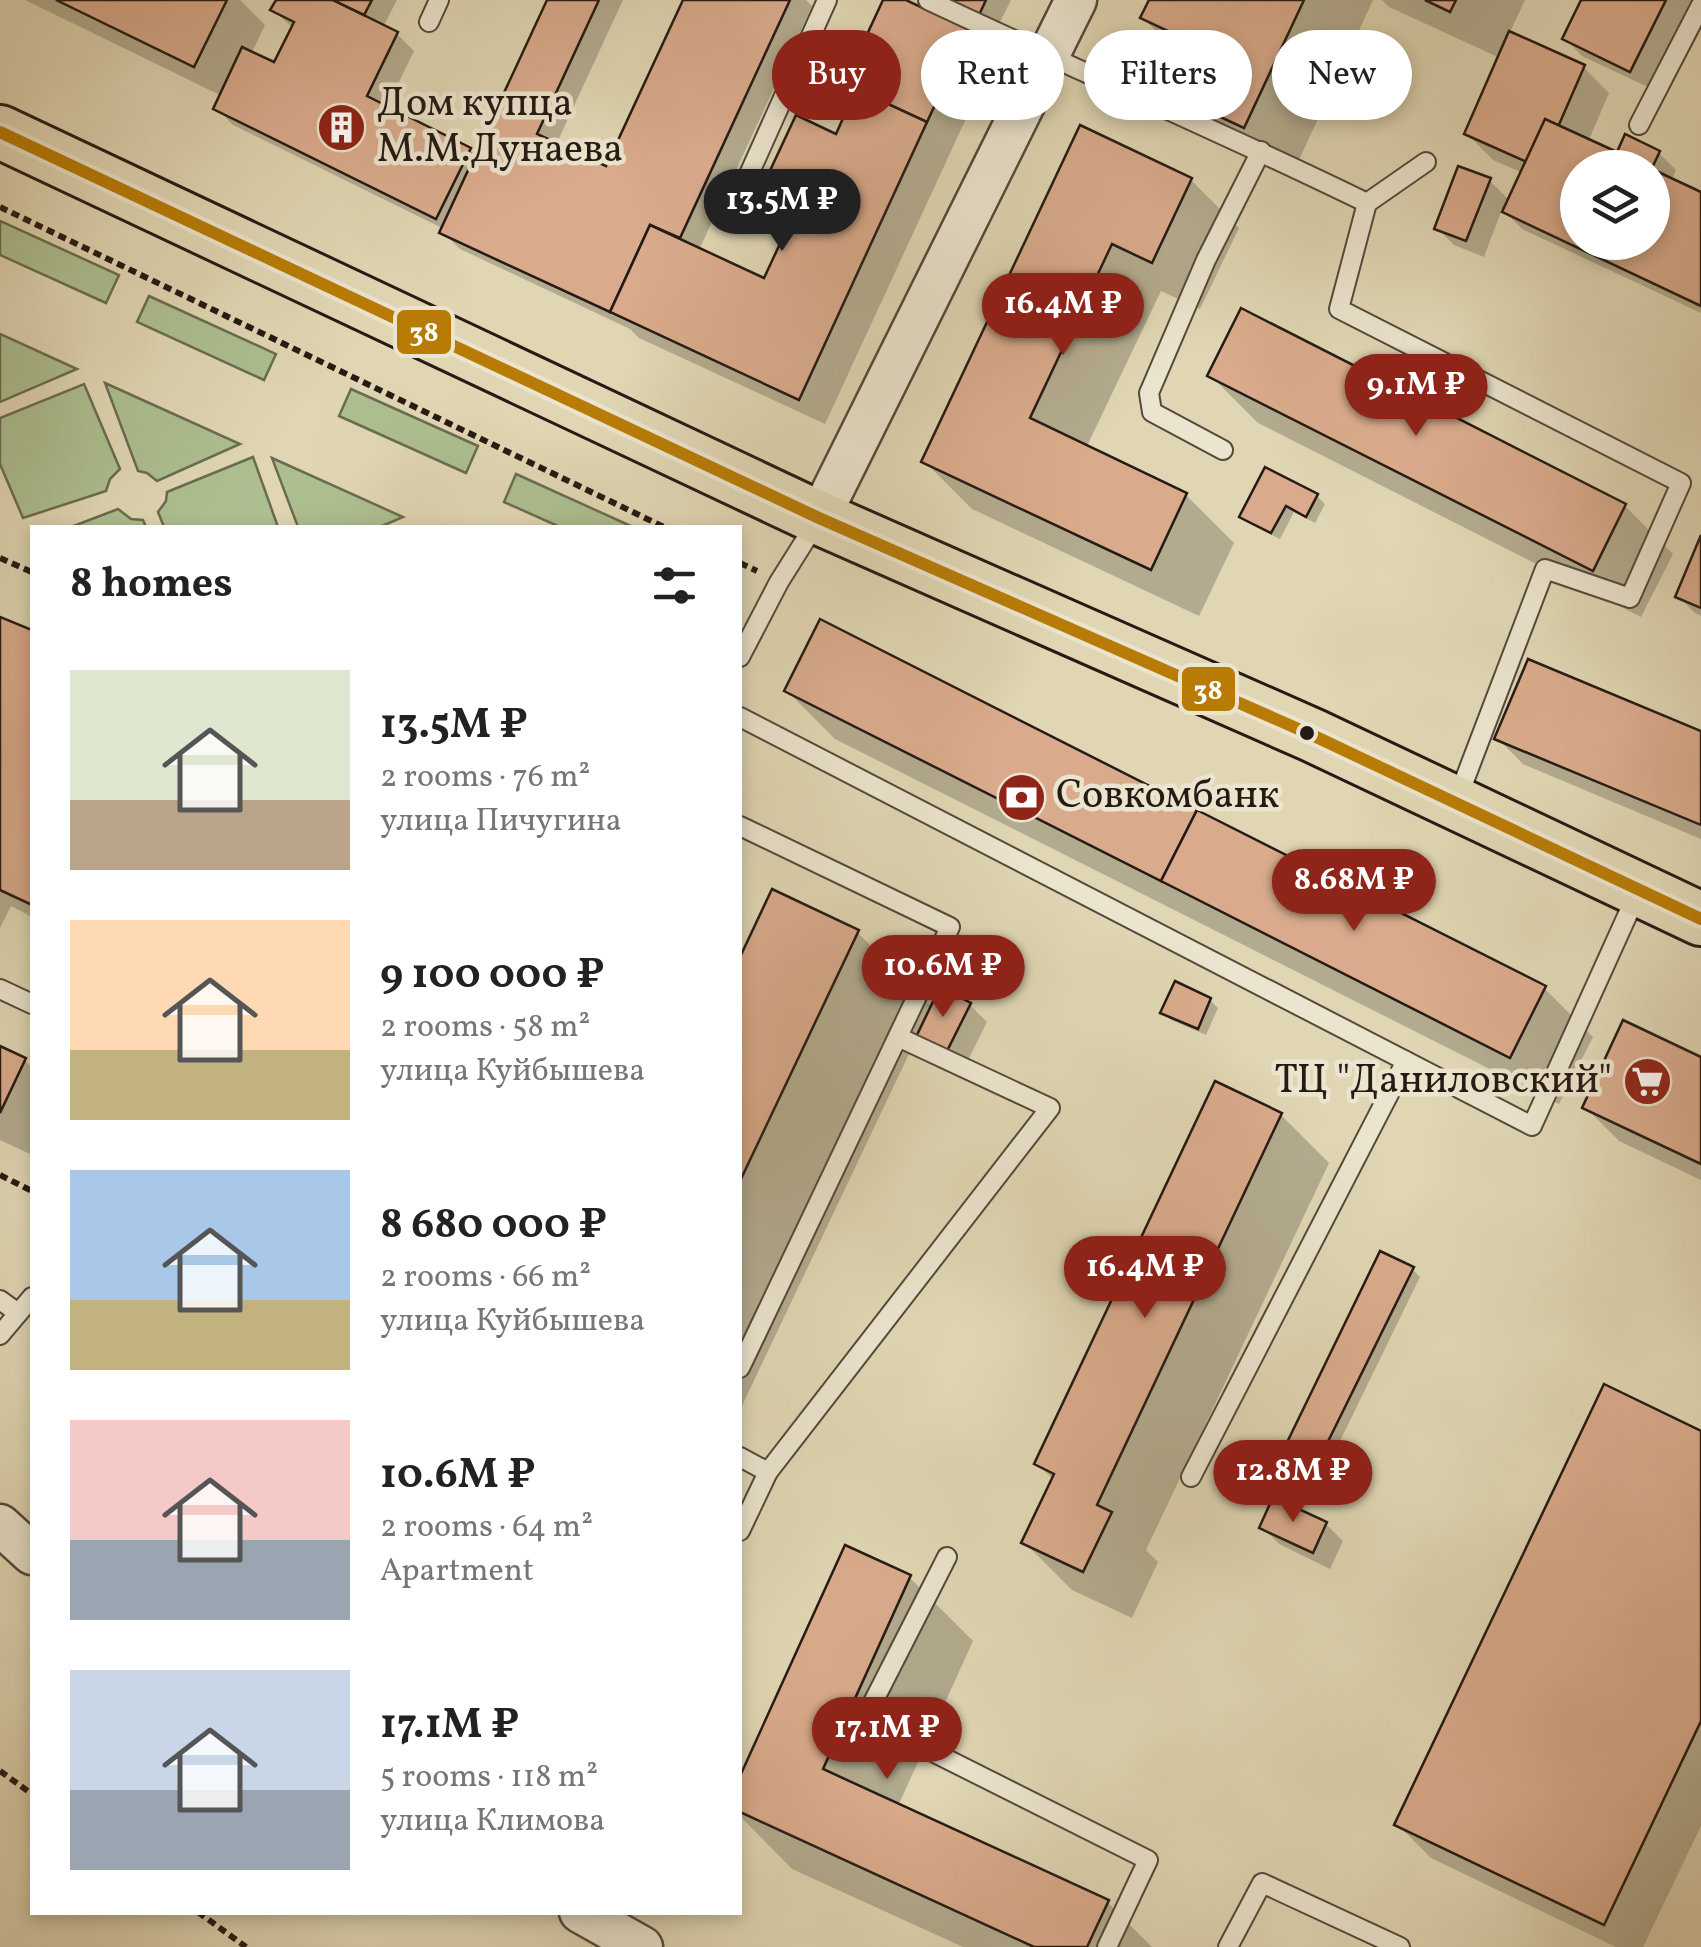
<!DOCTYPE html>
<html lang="en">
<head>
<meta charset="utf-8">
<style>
	:root { --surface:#fff; --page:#f2f2f2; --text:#222; --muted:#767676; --accent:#8f2418 }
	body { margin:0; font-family:Vollkorn,serif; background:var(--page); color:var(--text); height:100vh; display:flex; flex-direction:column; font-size:38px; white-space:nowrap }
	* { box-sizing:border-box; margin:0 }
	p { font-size:32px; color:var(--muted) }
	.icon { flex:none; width:55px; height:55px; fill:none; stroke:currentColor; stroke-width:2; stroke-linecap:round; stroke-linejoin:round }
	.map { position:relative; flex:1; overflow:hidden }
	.details { position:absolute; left:30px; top:525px; width:712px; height:1390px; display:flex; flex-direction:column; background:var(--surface); border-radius:0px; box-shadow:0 5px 15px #0003 }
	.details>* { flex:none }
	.banner { position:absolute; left:772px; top:30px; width:778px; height:90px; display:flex; gap:20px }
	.controls { position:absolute; left:1560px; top:150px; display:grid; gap:20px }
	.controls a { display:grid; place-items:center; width:110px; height:110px; border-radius:50%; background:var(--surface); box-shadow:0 5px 15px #0003; font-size:50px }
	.price { position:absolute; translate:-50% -85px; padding:0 22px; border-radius:35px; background:var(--accent); color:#fff; font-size:32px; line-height:65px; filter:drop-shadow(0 2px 5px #0008) }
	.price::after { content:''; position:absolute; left:50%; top:60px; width:30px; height:22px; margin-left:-15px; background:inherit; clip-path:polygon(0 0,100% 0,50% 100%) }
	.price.selected { background:#222; color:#fff }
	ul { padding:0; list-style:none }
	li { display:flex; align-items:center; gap:30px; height:250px; padding:0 40px }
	li span { display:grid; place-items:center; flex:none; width:280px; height:200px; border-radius:0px; color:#555 }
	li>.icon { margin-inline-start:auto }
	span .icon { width:120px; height:120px; fill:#fffc; stroke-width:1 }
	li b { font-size:42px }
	h2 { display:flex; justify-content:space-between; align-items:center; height:120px; padding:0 40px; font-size:42px }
	.tag { padding:0 35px; border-radius:45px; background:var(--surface); box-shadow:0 5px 15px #0003; font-size:35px; line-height:90px }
	.tag.selected { background:var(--accent); color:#fff }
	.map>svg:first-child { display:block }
	.green { fill:#adbf90; stroke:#6a6c52; stroke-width:2.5 }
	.shadow { fill:#0003; fill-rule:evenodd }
	.building { fill:#d9ab8c; stroke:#261a14; stroke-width:2.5 }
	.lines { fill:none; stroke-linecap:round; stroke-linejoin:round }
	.service-casing { stroke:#54493c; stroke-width:22 }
	.tertiary-casing { stroke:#54493c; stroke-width:45 }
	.primary-casing { stroke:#261a14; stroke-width:58 }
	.path { stroke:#261a14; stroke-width:6; stroke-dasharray:8 5; stroke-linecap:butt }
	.service { stroke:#ebe4ce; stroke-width:18 }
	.tertiary { stroke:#ebe4ce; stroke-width:40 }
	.primary { stroke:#e0d6b3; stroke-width:52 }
	.bus-1-casing { stroke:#ebe4ce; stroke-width:20 }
	.bus-1 { stroke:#b87c06; stroke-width:12 }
	.bus-dot { fill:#261a14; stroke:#ebe4ce; stroke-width:4 }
	.labels { text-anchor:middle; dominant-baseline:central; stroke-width:9; stroke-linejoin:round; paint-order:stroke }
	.poi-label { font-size:40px; fill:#261a14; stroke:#ebe4ce; text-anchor:start }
	.line-badge { stroke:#ebe4ce; stroke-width:4 }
	.badge-label { font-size:28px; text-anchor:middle; font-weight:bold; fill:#fff }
</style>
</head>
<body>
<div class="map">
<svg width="1701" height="1947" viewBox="0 0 1701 1947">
	<rect width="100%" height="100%" fill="#e0d6b3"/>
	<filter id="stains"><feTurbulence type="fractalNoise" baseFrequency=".002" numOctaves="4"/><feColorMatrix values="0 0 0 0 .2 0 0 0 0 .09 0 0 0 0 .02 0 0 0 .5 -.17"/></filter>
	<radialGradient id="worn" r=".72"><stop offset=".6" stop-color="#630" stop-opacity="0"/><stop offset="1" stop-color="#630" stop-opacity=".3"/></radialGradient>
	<!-- green -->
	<g class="green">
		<polygon points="0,221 119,275 106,303 0,255"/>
		<polygon points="149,296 276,354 264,380 137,322"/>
		<polygon points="0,334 77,369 0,402"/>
		<polygon points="105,383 240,444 157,481 147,473 138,471"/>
		<polygon points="84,384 120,469 110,479 106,491 23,518 0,464 0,418"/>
		<polygon points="351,389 478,446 466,473 339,416"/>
		<polygon points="253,457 278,527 164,527 158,512 166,501 167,492"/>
		<polygon points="272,458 403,517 380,527 298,527"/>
		<polygon points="516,474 633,527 560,527 504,502"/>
		<polygon points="118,509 131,519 143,520 146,527 71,527"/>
	</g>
	<!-- shadow -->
	<g class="shadow">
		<polygon points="25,0 240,0 265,25 251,54 275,66 293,28 273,10 278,0 397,0 383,27 397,34 414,51 386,109 470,150 477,157 550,0 623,0 556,145 607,170 686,0 806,0 812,6 699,250 766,281 802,203 796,200 771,174 837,137 857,94 847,83 886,0 900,0 969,32 994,58 825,424 639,338 630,329 460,249 442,232 444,229 233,125 216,108 222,96"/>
		<polygon points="932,0 1011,0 996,30"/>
		<polygon points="1151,0 1373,0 1292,175 1211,136 1163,88 1179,54 1143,18"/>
		<path d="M1382,0H1525L1509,34L1583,67L1609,93L1588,142L1618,156L1659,153L1676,170L1671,181L1701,195V313L1522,229L1502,209L1484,257L1454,245L1437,228L1489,180L1510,201L1523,173L1493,160L1467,134L1500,58L1389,7ZM1578,168H1652V242H1578Z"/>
		<polygon points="1584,0 1691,0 1648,87 1582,56 1565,38"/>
		<polygon points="1081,128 1191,180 1239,228 1200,309 1161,291 1086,448 1186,495 1234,543 1199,616 972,509 924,461"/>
		<polygon points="1210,375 1625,506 1673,554 1641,617 1258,423"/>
		<polygon points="1317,496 1325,504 1315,523 1294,512 1280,539 1250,524 1242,516"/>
		<polygon points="1701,542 1701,616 1695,613 1678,596"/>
		<polygon points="0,620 32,633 32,917 11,906 0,928"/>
		<polygon points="821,623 1545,989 1593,1037 1559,1104 835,739 787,691"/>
		<polygon points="1701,734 1701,839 1523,764 1497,738"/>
		<polygon points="857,932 933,1008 970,1005 987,1022 964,1068 918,1035 740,1410 740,963"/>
		<polygon points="1210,1000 1218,1008 1206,1035 1171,1020 1163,1013"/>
		<polygon points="0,1048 25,1060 32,1068 32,1149 30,1154 0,1140"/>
		<polygon points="1701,1060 1701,1180 1619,1141 1585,1107"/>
		<polygon points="1281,1115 1329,1163 1146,1550 1158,1562 1132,1618 1072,1590 1024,1542 1054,1480 1037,1464"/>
		<polygon points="1412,1269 1420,1277 1319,1484 1288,1469 1281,1461"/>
		<polygon points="1701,1434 1701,1826 1643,1947 1616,1947 1431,1858 1397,1824"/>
		<polygon points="1326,1524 1343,1541 1330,1569 1279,1544 1262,1527"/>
		<polygon points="910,1578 973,1641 898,1806 1107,1902 1152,1947 963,1947 792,1869 740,1816 740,1782"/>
	</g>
	<!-- building -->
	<g class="building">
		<polygon points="56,0 227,0 194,67"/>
		<polygon points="276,0 333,0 398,32 367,96 471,148 436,219 213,109 242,47 274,62 294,22 270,10"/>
		<polygon points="333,0 372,0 364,15"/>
		<polygon points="547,0 599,0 537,134 606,166 683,0 790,0 680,238 650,225 610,312 439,233"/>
		<polygon points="883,0 906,0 970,30 927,122 844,84"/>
		<polygon points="947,0 986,0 979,15"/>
		<polygon points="1149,0 1304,0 1244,128 1160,89 1183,38 1140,18"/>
		<polygon points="1425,0 1456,0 1450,12"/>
		<polygon points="1581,0 1666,0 1630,72 1562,39"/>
		<polygon points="1509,31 1585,65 1540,168 1464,134"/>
		<polygon points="856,89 927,122 799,400 610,312 650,225 764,278 804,192 768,175 796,115 836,134"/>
		<polygon points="1545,119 1617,152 1625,134 1660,151 1652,168 1578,168 1578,242 1652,242 1652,169 1701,192 1701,306 1502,212"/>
		<polygon points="1080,125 1192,178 1152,263 1112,244 1030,418 1187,493 1151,570 921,462"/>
		<polygon points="1458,166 1491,178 1466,241 1434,229"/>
		<polygon points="1241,308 1626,504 1593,571 1207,376"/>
		<polygon points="1265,467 1318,494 1306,517 1286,506 1271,533 1239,517"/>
		<polygon points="1701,535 1701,608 1675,597"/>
		<polygon points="0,617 32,630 32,905 0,890"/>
		<polygon points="820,619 1197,810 1161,881 784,691"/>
		<polygon points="1528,659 1701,731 1701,825 1494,739"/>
		<polygon points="1197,810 1546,986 1510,1058 1161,881"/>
		<polygon points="772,889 859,930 740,1181 740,957"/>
		<polygon points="1175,981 1211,998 1198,1029 1160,1013"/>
		<polygon points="940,987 971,1003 946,1053 916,1037"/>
		<polygon points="1623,1020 1701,1057 1701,1164 1582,1108"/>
		<polygon points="0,1046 26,1058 0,1113"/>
		<polygon points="1215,1081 1282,1113 1097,1505 1112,1512 1083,1572 1021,1543 1054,1474 1034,1464"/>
		<polygon points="1380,1251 1414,1267 1310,1478 1278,1461"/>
		<polygon points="1604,1384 1701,1431 1701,1721 1604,1925 1394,1825"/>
		<polygon points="1273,1497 1327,1522 1313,1553 1259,1528"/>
		<polygon points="845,1545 911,1575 823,1769 1109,1900 1087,1947 1034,1947 740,1812 740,1776"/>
	</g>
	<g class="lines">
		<defs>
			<g id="service">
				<path d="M928,0C1074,69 1222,132 1367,203L1339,309L1681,483L1630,598L1545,569L1458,797"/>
				<polyline points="429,22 439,0"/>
				<polyline points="1639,125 1701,5"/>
				<polyline points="741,192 827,0"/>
				<polyline points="1367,203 1426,162"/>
				<polyline points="1223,450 1152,412 1149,393 1206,260 1261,151"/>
				<polyline points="740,657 779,582 816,523"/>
				<polyline points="740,717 1406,1061"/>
				<polyline points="740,826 950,927 740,1368"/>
				<polyline points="0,989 32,1004"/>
				<polyline points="0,1300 18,1313"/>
				<polyline points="0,1335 32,1297"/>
				<polyline points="740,1457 768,1472"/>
				<polyline points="1191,1477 1406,1061 1532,1126 1637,894"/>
				<polyline points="740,1531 768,1472 1050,1108 898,1037"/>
				<polyline points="947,1557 865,1718 1148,1860 1107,1947"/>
				<polyline points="1228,1947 1262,1883 1400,1947"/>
			</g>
			<g id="tertiary">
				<polyline points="819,518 1076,0"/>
				<polyline points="0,1525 32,1554"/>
				<polyline points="580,1912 642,1947"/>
			</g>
			<polyline id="primary" points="0,132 819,518 1312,735 1701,919"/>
		</defs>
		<!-- service casing -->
		<use href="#service" class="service-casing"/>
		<!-- tertiary casing -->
		<use href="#tertiary" class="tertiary-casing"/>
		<!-- primary casing -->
		<use href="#primary" class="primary-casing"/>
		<!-- path -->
		<g class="path">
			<polyline points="0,207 666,528"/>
			<polyline points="0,558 32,572"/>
			<polyline points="740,563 757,571"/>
			<polyline points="0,1175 32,1191"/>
			<polyline points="0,1771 32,1794"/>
			<polyline points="198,1912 246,1947"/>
		</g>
		<!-- service -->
		<use href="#service" class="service"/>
		<!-- tertiary -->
		<use href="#tertiary" class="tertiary"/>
		<!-- primary -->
		<use href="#primary" class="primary"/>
		<defs>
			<polyline id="bus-1" points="0,132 819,518 1312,735 1701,919"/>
		</defs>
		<!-- bus-1 casing -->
		<use href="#bus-1" class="bus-1-casing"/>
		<!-- bus-1 -->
		<use href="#bus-1" class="bus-1"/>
	</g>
	<!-- icons -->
	<defs>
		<symbol id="building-disc" viewBox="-11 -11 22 22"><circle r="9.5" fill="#8f2418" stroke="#ebe4ce"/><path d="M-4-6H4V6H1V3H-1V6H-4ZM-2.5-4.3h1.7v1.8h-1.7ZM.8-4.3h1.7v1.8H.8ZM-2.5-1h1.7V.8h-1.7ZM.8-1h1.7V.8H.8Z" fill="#fff"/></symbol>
		<symbol id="bank-disc" viewBox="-11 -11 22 22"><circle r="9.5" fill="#8f2418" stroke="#ebe4ce"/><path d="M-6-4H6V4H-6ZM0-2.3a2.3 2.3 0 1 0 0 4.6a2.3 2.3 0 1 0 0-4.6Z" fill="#fff"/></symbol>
		<symbol id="supermarket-disc" viewBox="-11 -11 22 22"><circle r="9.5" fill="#8f2418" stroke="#ebe4ce"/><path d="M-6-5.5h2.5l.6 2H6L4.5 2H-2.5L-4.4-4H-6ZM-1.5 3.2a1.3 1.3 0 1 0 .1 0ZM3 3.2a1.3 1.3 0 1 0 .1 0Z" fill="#fff"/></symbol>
	</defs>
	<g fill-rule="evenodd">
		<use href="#building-disc" x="314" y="100" width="55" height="55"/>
		<use href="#bank-disc" x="994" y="770" width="55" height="55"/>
		<use href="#supermarket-disc" x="1620" y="1054" width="55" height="55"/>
	</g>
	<!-- markers -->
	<circle class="bus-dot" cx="1307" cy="733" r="9"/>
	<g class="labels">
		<!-- poi labels -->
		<g class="poi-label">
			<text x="377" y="105">Дом купца<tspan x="377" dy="46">М.М.Дунаева</tspan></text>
			<text x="1056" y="797">Совкомбанк</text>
			<text x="1612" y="1082" text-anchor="end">ТЦ "Даниловский"</text>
		</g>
	</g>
	<g class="line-badge">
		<rect x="395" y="308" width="58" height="48" rx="10" fill="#b87c06"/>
		<rect x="1180" y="665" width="57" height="48" rx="10" fill="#b87c06"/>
	</g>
	<g class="badge-label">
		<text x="424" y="341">38</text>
		<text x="1208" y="699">38</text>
	</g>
	<rect width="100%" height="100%" filter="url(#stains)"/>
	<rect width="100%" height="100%" fill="url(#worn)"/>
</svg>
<div class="controls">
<a><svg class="icon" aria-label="layers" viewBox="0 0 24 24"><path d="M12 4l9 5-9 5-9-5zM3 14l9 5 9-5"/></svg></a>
</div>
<b class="price selected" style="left:782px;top:254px">13.5M ₽</b>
<b class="price" style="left:1063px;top:358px">16.4M ₽</b>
<b class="price" style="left:1416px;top:439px">9.1M ₽</b>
<b class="price" style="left:1354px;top:934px">8.68M ₽</b>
<b class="price" style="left:943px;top:1020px">10.6M ₽</b>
<b class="price" style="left:1145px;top:1321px">16.4M ₽</b>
<b class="price" style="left:1293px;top:1525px">12.8M ₽</b>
<b class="price" style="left:887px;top:1782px">17.1M ₽</b>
<div class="banner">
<a class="tag selected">Buy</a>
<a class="tag">Rent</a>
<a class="tag">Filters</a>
<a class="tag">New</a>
</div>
<section class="details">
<h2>8 homes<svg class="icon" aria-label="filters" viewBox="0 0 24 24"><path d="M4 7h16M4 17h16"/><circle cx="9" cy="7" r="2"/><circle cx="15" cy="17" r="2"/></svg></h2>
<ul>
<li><span style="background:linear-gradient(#dfe7d0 65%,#b9a48a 0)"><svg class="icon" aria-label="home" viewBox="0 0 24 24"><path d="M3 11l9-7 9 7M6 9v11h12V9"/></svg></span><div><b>13.5M ₽</b><p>2 rooms · 76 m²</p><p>улица Пичугина</p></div></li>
<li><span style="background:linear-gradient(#ffd9b3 65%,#c2b280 0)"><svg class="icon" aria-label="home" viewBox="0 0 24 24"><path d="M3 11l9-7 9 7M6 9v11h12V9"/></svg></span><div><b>9 100 000 ₽</b><p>2 rooms · 58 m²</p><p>улица Куйбышева</p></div></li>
<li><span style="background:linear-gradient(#a9c7e8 65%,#c2b280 0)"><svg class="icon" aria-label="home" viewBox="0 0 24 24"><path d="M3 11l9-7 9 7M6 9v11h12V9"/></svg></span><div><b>8 680 000 ₽</b><p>2 rooms · 66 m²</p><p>улица Куйбышева</p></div></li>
<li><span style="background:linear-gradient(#f6c9c9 60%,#9aa5b1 0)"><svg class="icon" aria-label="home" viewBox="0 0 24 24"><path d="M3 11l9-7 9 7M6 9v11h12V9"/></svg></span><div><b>10.6M ₽</b><p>2 rooms · 64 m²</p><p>Apartment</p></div></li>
<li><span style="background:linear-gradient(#c9d6e8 60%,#9aa5b1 0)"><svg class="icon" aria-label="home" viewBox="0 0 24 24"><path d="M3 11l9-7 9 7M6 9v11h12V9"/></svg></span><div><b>17.1M ₽</b><p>5 rooms · 118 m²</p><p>улица Климова</p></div></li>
</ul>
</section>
</div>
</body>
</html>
